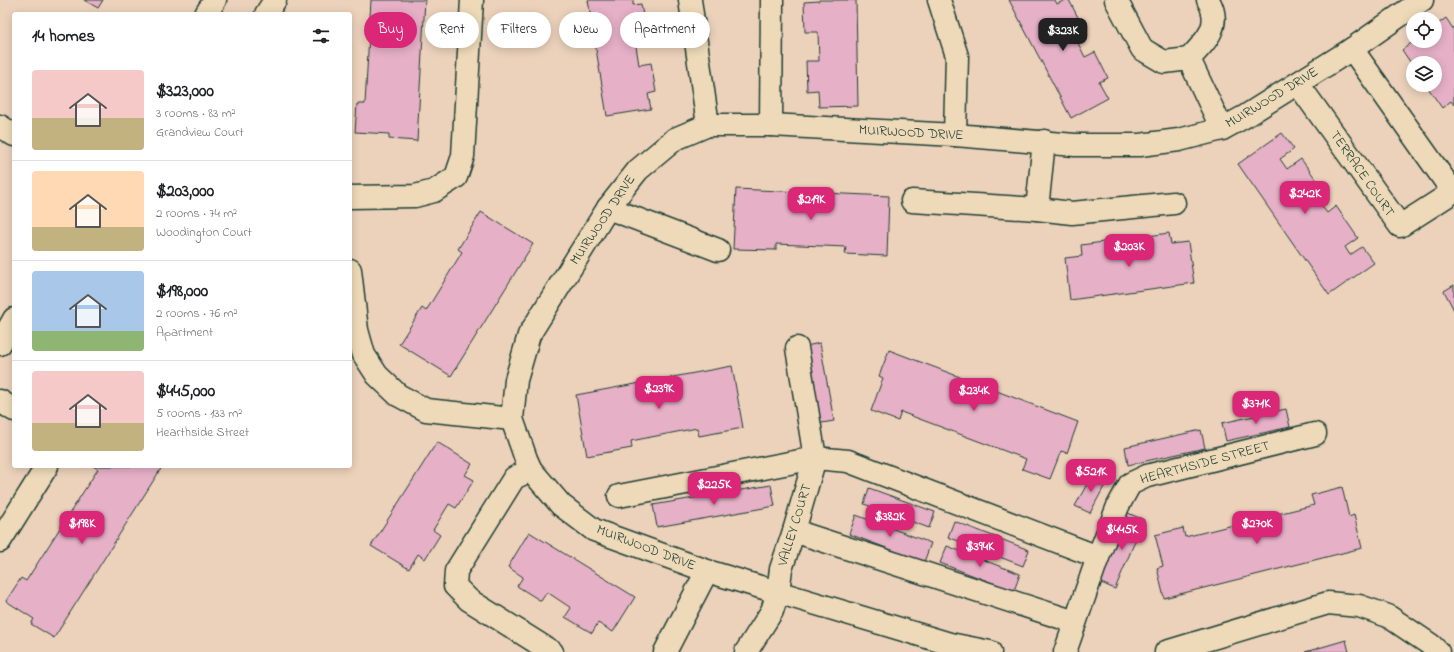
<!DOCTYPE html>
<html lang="en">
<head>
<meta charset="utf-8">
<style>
	:root { --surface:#fff; --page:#f6f6f6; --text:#202124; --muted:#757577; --line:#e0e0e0; --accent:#db2777 }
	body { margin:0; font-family:"Indie Flower",sans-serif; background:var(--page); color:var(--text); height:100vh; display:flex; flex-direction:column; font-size:15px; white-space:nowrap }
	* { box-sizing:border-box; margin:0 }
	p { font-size:13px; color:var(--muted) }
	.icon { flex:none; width:22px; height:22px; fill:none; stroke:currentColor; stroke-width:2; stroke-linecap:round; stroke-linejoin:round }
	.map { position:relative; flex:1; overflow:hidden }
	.drawer { position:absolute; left:12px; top:12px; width:340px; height:456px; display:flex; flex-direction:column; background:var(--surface); border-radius:4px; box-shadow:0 2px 10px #0003 }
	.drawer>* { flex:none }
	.guide { position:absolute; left:364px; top:12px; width:380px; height:36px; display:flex; gap:8px }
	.buttons { position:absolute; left:1406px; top:12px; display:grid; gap:8px }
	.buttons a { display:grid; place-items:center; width:36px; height:36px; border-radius:50%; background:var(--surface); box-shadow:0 2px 10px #0003; font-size:20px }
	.price { position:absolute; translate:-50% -34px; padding:0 9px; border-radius:8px; background:var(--accent); color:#fff; font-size:13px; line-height:26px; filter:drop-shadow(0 1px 2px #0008) }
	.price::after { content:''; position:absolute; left:50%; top:24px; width:12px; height:9px; margin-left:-6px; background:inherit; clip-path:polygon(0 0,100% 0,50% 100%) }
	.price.on { background:#222; color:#fff }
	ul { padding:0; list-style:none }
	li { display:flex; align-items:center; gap:12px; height:100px; padding:0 20px }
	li+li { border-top:1px solid var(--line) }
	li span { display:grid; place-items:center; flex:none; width:112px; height:80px; border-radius:4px; color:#555 }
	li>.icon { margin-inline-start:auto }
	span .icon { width:48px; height:48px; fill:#fffc; stroke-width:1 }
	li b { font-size:17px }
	h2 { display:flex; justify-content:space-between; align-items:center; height:48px; padding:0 20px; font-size:17px }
	.tag { padding:0 14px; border-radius:18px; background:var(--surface); box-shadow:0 2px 10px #0003; font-size:14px; line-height:36px }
	.tag.on { background:var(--accent); color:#fff }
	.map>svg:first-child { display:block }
	.building { fill:#e6b0c7; stroke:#1f3d34 }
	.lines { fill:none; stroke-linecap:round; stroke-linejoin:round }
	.minor-casing { stroke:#1f3d34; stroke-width:25 }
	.minor { stroke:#eedab8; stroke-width:22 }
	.labels { text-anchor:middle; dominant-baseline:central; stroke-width:3; stroke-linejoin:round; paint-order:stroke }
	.street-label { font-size:14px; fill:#1f3d34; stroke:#eedab8 }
</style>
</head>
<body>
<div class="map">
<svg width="1454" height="652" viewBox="0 0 1454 652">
	<rect width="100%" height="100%" fill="#ecd2bb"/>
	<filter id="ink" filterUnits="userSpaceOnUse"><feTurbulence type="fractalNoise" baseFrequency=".025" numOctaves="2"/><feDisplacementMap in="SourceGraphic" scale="8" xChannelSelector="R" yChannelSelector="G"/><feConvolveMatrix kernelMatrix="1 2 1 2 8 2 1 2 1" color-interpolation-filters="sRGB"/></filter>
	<g filter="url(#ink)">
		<!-- building -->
		<g class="building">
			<polygon points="84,0 103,0 98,8"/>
			<polygon points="371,0 425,0 417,141 389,139 389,134 355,132 357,104 365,104"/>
			<polygon points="588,0 633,0 633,5 641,4 647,38 635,40 639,65 651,63 656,92 648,94 651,109 607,116"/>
			<polygon points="819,0 856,0 858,106 819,107 818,90 807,91 806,61 819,61 818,32 805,32 804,2 819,1"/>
			<polygon points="1009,0 1055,0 1057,4 1065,0 1069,0 1083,27 1073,33 1085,57 1095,52 1108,78 1099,82 1108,98 1071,118"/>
			<polygon points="1446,18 1454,30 1454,105 1451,101 1442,108 1426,85 1435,85 1435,67 1436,66 1435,63 1429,57 1420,63 1413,63 1413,66 1402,50 1414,41 1435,41 1435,26"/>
			<polygon points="1282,133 1294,149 1280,159 1287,169 1301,159 1321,186 1312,192 1327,213 1336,206 1358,238 1345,247 1350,255 1362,247 1374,263 1329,295 1238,164"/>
			<polygon points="736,189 889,196 887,256 845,254 846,247 776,244 776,250 733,249"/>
			<polygon points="481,212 533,244 451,376 399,344 422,308 426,311 462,252 458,249"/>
			<polygon points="1169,233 1171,244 1188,242 1194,283 1070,300 1065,258 1082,256 1081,245 1111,241 1113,252 1143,248 1141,237"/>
			<polygon points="1454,285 1454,310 1444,291"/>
			<polygon points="820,343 834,421 816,424 801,347"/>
			<polygon points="889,350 1078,422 1067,453 1061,451 1050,479 1022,469 1026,459 901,412 898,421 871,411 883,378 879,376"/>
			<polygon points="732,366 743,428 699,436 697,428 631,441 632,448 587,456 576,395"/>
			<polygon points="1286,409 1290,427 1226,441 1222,423"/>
			<polygon points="1201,430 1205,448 1128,465 1125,447"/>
			<polygon points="437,442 472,464 465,475 474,480 456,508 449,504 433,530 440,535 425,559 418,554 409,569 371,546"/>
			<polygon points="93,466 160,466 162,467 54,638 31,624 34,619 6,601 21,578 26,581 98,469"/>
			<polygon points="1093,473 1107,481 1090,513 1075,506"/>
			<polygon points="771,485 775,506 657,527 653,505"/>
			<polygon points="1342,487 1349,517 1354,515 1362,548 1164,598 1157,568 1163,566 1155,535 1183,528 1185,537 1314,505 1311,495"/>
			<polygon points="869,488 935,512 929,528 864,504"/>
			<polygon points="1128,513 1144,520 1115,589 1099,582"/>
			<polygon points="856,515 931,543 924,562 849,534"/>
			<polygon points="954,521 1029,550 1023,566 948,537"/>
			<polygon points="529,532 635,597 613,632 598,623 592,633 565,617 571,608 547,592 541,601 517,586 523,577 508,567"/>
			<polygon points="947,546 1020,574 1014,591 940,563"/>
			<polygon points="1346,640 1349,652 1305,652"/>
		</g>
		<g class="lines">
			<defs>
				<g id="minor">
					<polyline points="690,0 708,125"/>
					<polyline points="939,0 957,56 955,135"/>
					<path d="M1116,0L1142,49L1164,62L1189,59C1206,41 1223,25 1208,0"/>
					<polyline points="206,14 215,0"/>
					<polyline points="266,14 275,0"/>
					<polyline points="1189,59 1222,129"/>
					<polyline points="1298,84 1400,226 1453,192 1352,49"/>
					<polyline points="771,125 772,0"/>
					<polyline points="0,126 14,135"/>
					<polyline points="350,197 415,196 434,191 456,177 463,156 472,0"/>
					<polyline points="912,201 1037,209 1072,213 1174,203"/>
					<polyline points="608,208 718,250"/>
					<polyline points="1037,209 1044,141"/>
					<polyline points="350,270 357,330 364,355 377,375 398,395 426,410 512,419"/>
					<polyline points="0,344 14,319"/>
					<polyline points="0,401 14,410"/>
					<polyline points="531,470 514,478 456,571 455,586 469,600 552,652"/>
					<polyline points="619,496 815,458 848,461 1098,557"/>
					<polyline points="794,531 1075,622"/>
					<polyline points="0,541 47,466"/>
					<polyline points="665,652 707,571"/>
					<polyline points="746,652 772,611 778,592 781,569 794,531 815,458 797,348"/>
					<polyline points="990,652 950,644 707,571 594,530 561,505 531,470 526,459 512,419 516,380 529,335 608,208 638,170 675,139 708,125 771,125 955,135 1075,145 1140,145 1179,140 1222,129 1244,117 1352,49 1422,0"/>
					<polyline points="1065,652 1098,557 1118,506 1130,484 1147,476 1315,434"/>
					<polyline points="1166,652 1328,603 1359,606 1388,616 1431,645 1438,652"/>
				</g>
			</defs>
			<!-- minor casing -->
			<use href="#minor" class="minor-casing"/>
			<!-- minor -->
			<use href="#minor" class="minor"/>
		</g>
	</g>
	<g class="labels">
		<!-- street labels -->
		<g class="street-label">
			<text transform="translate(1272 98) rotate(-31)">MUIRWOOD DRIVE</text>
			<text transform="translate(911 133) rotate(3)">MUIRWOOD DRIVE</text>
			<text transform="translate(1362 174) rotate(55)">TERRACE COURT</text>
			<text transform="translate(603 220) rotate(-56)">MUIRWOOD DRIVE</text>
			<text transform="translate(1205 463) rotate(-15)">HEARTHSIDE STREET</text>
			<text transform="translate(795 525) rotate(-73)">VALLEY COURT</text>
			<text transform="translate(646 548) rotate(21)">MUIRWOOD DRIVE</text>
		</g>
	</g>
</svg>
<div class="buttons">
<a><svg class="icon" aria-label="locate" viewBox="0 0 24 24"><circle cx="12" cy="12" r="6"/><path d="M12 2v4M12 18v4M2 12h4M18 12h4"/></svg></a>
<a><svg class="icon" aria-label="layers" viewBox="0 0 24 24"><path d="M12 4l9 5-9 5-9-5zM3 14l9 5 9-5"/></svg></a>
</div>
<b class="price on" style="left:1063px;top:52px">$323K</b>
<b class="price" style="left:1305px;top:215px">$242K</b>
<b class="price" style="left:811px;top:221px">$219K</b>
<b class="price" style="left:1129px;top:268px">$203K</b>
<b class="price" style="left:659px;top:410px">$239K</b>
<b class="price" style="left:974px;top:412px">$234K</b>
<b class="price" style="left:1256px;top:425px">$371K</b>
<b class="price" style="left:1091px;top:493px">$521K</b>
<b class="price" style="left:714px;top:506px">$225K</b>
<b class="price" style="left:890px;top:538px">$382K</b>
<b class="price" style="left:82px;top:545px">$198K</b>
<b class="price" style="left:1257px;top:545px">$270K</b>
<b class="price" style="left:1122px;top:551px">$445K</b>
<b class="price" style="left:980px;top:568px">$394K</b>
<div class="guide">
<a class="tag on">Buy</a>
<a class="tag">Rent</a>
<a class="tag">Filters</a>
<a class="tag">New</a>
<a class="tag">Apartment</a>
</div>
<section class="drawer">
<h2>14 homes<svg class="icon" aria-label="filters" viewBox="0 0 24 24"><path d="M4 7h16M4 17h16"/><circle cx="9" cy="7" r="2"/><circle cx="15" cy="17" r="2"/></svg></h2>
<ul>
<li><span style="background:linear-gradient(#f6c9c9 60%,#c2b280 0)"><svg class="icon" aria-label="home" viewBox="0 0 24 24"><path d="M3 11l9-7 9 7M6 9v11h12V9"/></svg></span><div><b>$323,000</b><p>3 rooms · 83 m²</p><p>Grandview Court</p></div></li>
<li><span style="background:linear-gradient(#ffd9b3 70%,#c2b280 0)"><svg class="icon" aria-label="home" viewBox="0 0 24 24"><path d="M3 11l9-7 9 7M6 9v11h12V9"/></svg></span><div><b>$203,000</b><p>2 rooms · 74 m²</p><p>Woodington Court</p></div></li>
<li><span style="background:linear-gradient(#a9c7e8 75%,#8fb573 0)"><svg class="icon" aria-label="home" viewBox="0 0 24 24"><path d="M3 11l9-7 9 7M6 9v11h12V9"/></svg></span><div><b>$198,000</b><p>2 rooms · 76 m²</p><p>Apartment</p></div></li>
<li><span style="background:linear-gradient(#f6c9c9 65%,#c2b280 0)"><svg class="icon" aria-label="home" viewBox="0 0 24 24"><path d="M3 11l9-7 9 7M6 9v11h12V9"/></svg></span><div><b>$445,000</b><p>5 rooms · 133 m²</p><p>Hearthside Street</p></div></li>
</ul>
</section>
</div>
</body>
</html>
